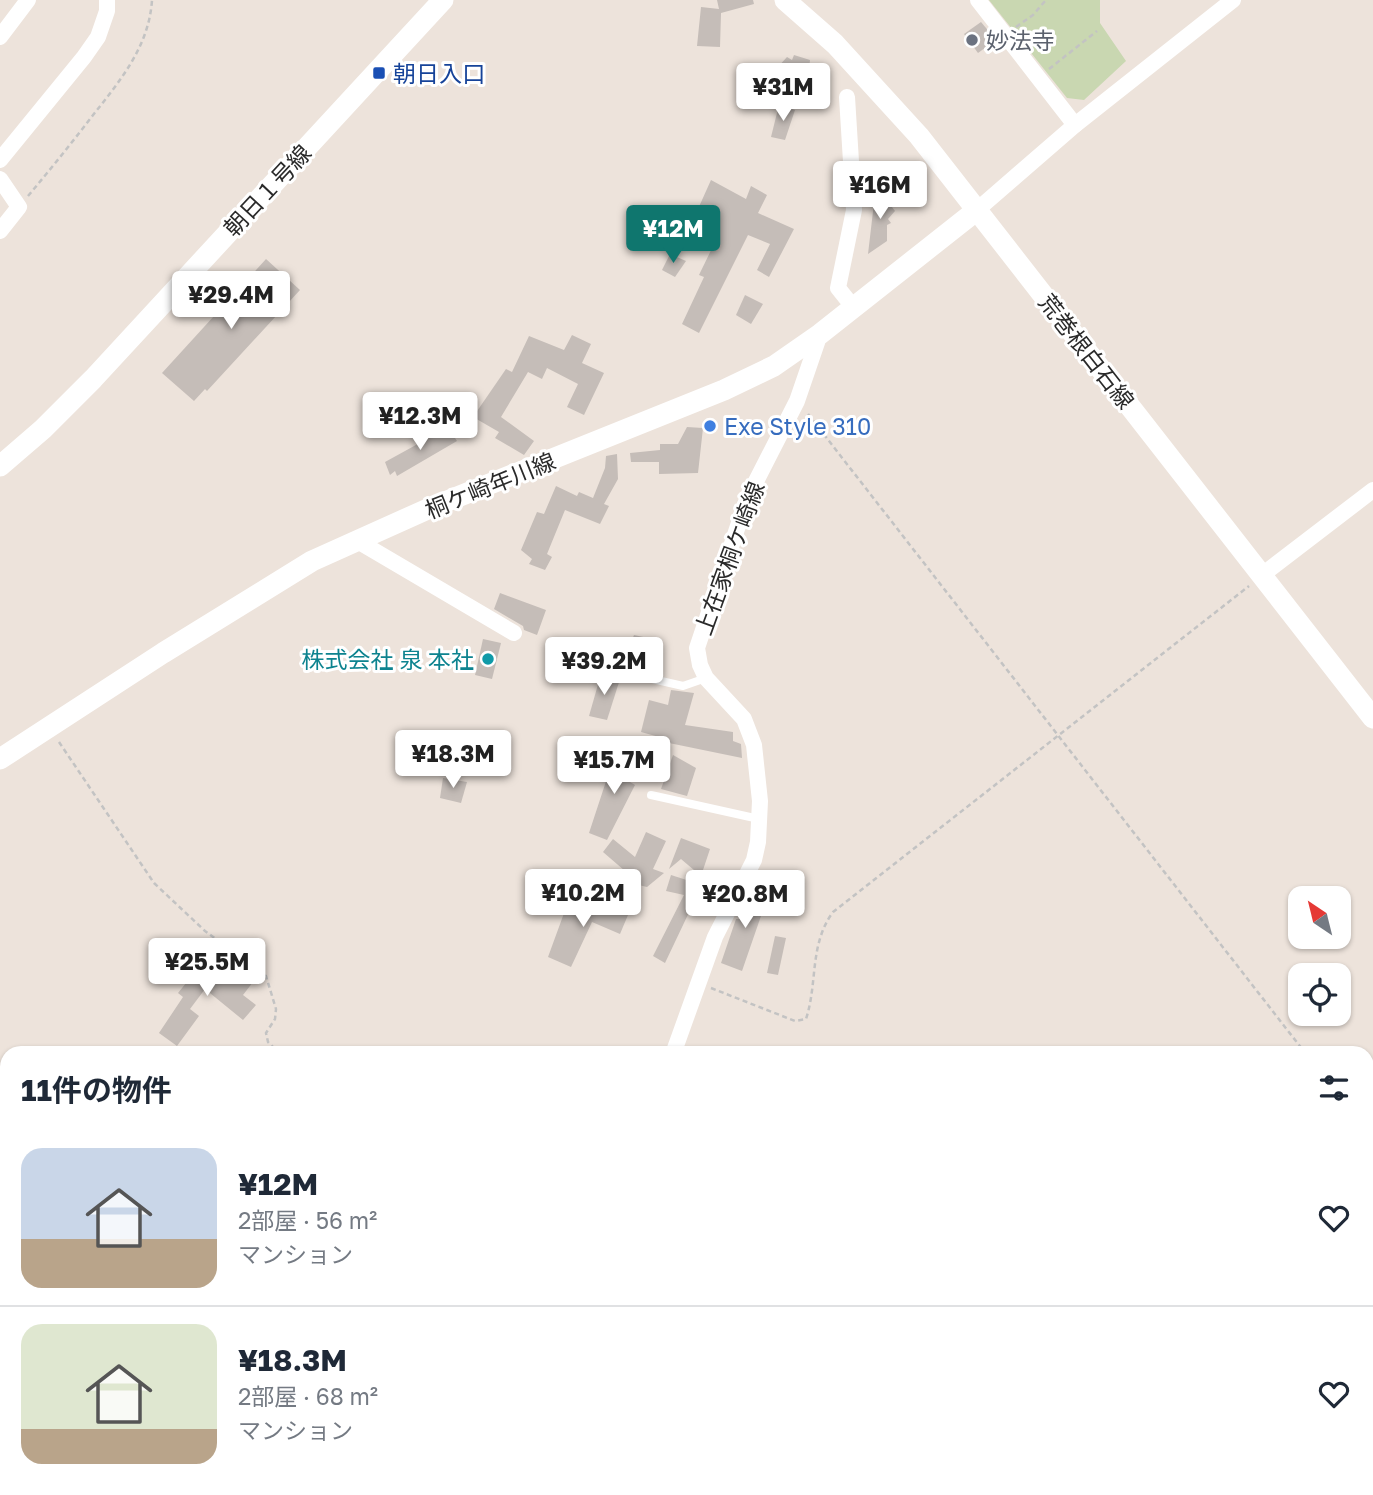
<!DOCTYPE html>
<html lang="ja">
<head>
<meta charset="utf-8">
<style>
	:root { --surface:#fff; --page:#f2f2f3; --text:#1f2937; --muted:#747a83; --line:#e0e1e3; --accent:#0f766e }
	body { margin:0; font-family:"Golos Text","Noto Sans JP",sans-serif; background:var(--page); color:var(--text); height:100vh; display:flex; flex-direction:column; font-size:26px; white-space:nowrap }
	* { box-sizing:border-box; margin:0 }
	p { font-size:23px; color:var(--muted) }
	.icon { flex:none; width:38px; height:38px; fill:none; stroke:currentColor; stroke-width:2; stroke-linecap:round; stroke-linejoin:round }
	.map { position:relative; flex:1; overflow:hidden }
	.drawer { position:absolute; left:0px; top:1046px; width:1374px; height:450px; display:flex; flex-direction:column; background:var(--surface); border-radius:21px 21px 0 0; box-shadow:0 2px 5px #0004 }
	.drawer>* { flex:none }
	.needle { width:46px; rotate:325deg }
	.controls { position:absolute; left:1288px; top:886px; display:grid; gap:14px }
	.controls a { display:grid; place-items:center; width:63px; height:63px; border-radius:14px; background:var(--surface); box-shadow:0 2px 5px #0004; font-size:35px }
	.price { position:absolute; translate:-50% -60px; padding:0 16px; border-radius:7px; background:#fff; color:#222; font-size:23px; line-height:46px; filter:drop-shadow(0 2px 4px #0008) }
	.price::after { content:''; position:absolute; left:50%; top:42px; width:21px; height:16px; margin-left:-10px; background:inherit; clip-path:polygon(0 0,100% 0,50% 100%) }
	.price.selected { background:var(--accent); color:#fff }
	ul { padding:0; list-style:none }
	li { display:flex; align-items:center; gap:21px; height:175px; padding:0 21px }
	li+li { border-top:2px solid var(--line) }
	li span { display:grid; place-items:center; flex:none; width:196px; height:140px; border-radius:21px; color:#555 }
	li>.icon { margin-inline-start:auto }
	span .icon { width:84px; height:84px; fill:#fffc; stroke-width:1 }
	li b { font-size:30px }
	h2 { display:flex; justify-content:space-between; align-items:center; height:84px; padding:0 21px; font-size:30px }
	.map>svg:first-child { display:block }
	.cemetery { fill:#c9d7b1 }
	.building { fill:#c5bdb8 }
	.lines { fill:none; stroke-linecap:round; stroke-linejoin:round }
	.path { stroke:#c3c3c3; stroke-width:2.5; stroke-dasharray:5 3.5; stroke-linecap:butt }
	.lane { stroke:#fff; stroke-width:8 }
	.street { stroke:#fff; stroke-width:16 }
	.secondary { stroke:#fff; stroke-width:21 }
	.worship-dot { fill:#6b7280; stroke:#fff; stroke-width:2.5 }
	.transit-dot { fill:#1a4fb4; stroke:#fff; stroke-width:2.5 }
	.shop-dot { fill:#3f7fe0; stroke:#fff; stroke-width:2.5 }
	.culture-dot { fill:#0f9aa8; stroke:#fff; stroke-width:2.5 }
	.labels { text-anchor:middle; dominant-baseline:central; stroke-width:6; stroke-linejoin:round; paint-order:stroke }
	.worship-label { font-size:23px; fill:#5b616d; stroke:#fff; text-anchor:start }
	.transit-label { font-size:23px; fill:#164399; stroke:#fff; text-anchor:start }
	.street-label { font-size:23px; fill:#2a2a2a; stroke:#fff }
	.shop-label { font-size:23px; fill:#366cbe; stroke:#fff; text-anchor:start }
	.culture-label { font-size:23px; fill:#0d838f; stroke:#fff; text-anchor:end }
</style>
</head>
<body>
<div class="map">
<svg width="1373" height="1495" viewBox="0 0 1373 1495">
	<rect width="100%" height="100%" fill="#ede3db"/>
	<!-- cemetery -->
	<polygon class="cemetery" points="989,0 1100,0 1100,23 1126,61 1084,100 1067,98"/>
	<!-- building -->
	<g class="building">
		<polygon points="717,0 753,0 754,4 721,13 720,47 697,46 701,7 719,9"/>
		<polygon points="981,22 996,40 978,53 964,34"/>
		<polygon points="794,55 810,60 809,70 819,77 817,80 777,68 787,57 792,60"/>
		<polygon points="779,105 795,110 785,140 771,137"/>
		<polygon points="711,180 746,199 751,186 767,195 758,213 794,229 769,277 757,270 770,244 748,235 699,333 682,324 704,277 699,275 715,242 689,229"/>
		<polygon points="876,186 895,211 888,219 891,223 887,225 887,241 868,254"/>
		<polygon points="670,254 686,261 675,277 662,270"/>
		<polygon points="266,259 300,290 207,391 205,389 194,401 162,373"/>
		<polygon points="745,295 763,304 751,324 736,315"/>
		<polygon points="572,335 591,344 582,363 604,373 584,415 567,407 578,384 547,368 542,379 528,372 501,417 534,441 524,455 495,438 499,432 473,417 506,369 512,372 529,336 564,350"/>
		<polygon points="687,427 703,428 698,473 659,474 659,462 631,462 630,453 660,450 660,444 678,444"/>
		<polygon points="445,429 449,429 457,441 397,476 395,471 390,475 385,462"/>
		<polygon points="617,454 618,479 604,504 609,506 600,524 565,510 547,554 552,557 545,570 529,564 532,559 521,550 537,512 544,514 556,486 577,496 579,492 593,498 605,468 606,456"/>
		<polygon points="500,593 546,610 537,635 524,630 523,626 494,609"/>
		<polygon points="634,635 648,638 637,669 623,663"/>
		<polygon points="483,639 501,643 492,679 475,675"/>
		<polygon points="601,674 620,679 607,720 589,716"/>
		<polygon points="671,690 694,693 685,725 733,732 733,741 741,744 742,758 669,743 670,740 641,732 649,700 668,705"/>
		<polygon points="616,751 632,756 630,762 637,767 630,782 635,785 607,840 589,833"/>
		<polygon points="673,755 696,768 687,796 661,789"/>
		<polygon points="443,778 467,782 461,803 440,798"/>
		<polygon points="646,832 666,841 653,869 664,873 647,887 626,882 632,877 603,852 613,839 635,857"/>
		<polygon points="681,838 710,849 701,876 681,859 669,869"/>
		<polygon points="671,875 702,885 665,963 653,956 684,895 666,891"/>
		<polygon points="754,885 770,890 742,971 721,963 736,919 741,919"/>
		<polygon points="589,899 628,915 620,934 592,922 571,967 548,957 567,905 584,913"/>
		<polygon points="775,936 786,938 778,975 767,973"/>
		<polygon points="209,956 235,981 243,974 253,982 243,995 256,1005 243,1020 205,989 190,1009 199,1016 177,1046 159,1033 183,997 178,993 199,967 201,968"/>
	</g>
	<g class="lines">
		<!-- path -->
		<g class="path">
			<polyline points="1016,27 1033,15 1046,0"/>
			<polyline points="1049,69 1097,31"/>
			<path d="M28,196C49,171 70,145 90,119C118,83 149,48 152,0"/>
			<polyline points="808,414 1306,1054"/>
			<polyline points="59,742 154,883 205,931 266,976 276,1009 275,1019 266,1033 268,1042 280,1054"/>
			<path d="M711,988L795,1021L806,1019C818,982 809,945 833,912L1249,586"/>
			<polyline points="1367,1105 1373,1100"/>
			<polyline points="881,1495 888,1489"/>
		</g>
		<!-- lane -->
		<g class="lane">
			<polyline points="648,678 683,686 706,678"/>
			<polyline points="651,795 759,819"/>
		</g>
		<!-- street -->
		<g class="street">
			<polyline points="978,0 1075,125"/>
			<polyline points="0,37 28,0"/>
			<polyline points="847,97 854,210 838,288 854,308"/>
			<polyline points="0,160 84,57 98,37 107,11 107,0"/>
			<polyline points="0,179 19,207 0,231"/>
			<polyline points="977,210 1075,125 1233,0"/>
			<polyline points="356,540 514,633"/>
			<polyline points="1262,575 1373,490"/>
			<polyline points="673,1054 715,937 754,860 758,842 760,801 754,745 744,719 706,678 700,665 697,648 747,499 797,401 820,334"/>
			<polyline points="0,1263 7,1267"/>
			<polyline points="357,1489 363,1495"/>
			<polyline points="1062,1489 1065,1495"/>
			<polyline points="711,1495 715,1489"/>
		</g>
		<!-- secondary -->
		<g class="secondary">
			<polyline points="785,0 835,44 919,136 1373,718"/>
			<polyline points="0,466 43,429 93,379 443,0"/>
			<polyline points="0,759 163,653 312,561 430,508 724,390 774,366 820,334 977,210"/>
		</g>
	</g>
	<!-- markers -->
	<circle class="worship-dot" cx="972" cy="40" r="7"/>
	<rect class="transit-dot" x="372" y="66" width="14" height="14" rx="3.5"/>
	<circle class="shop-dot" cx="710" cy="426" r="7"/>
	<circle class="culture-dot" cx="488" cy="659" r="7"/>
	<g class="labels">
		<!-- worship labels -->
		<g class="worship-label">
			<text x="986" y="40">妙法寺</text>
		</g>
		<!-- transit labels -->
		<g class="transit-label">
			<text x="393" y="73">朝日入口</text>
		</g>
		<!-- street labels -->
		<g class="street-label">
			<text transform="translate(267 190) rotate(-47)">朝日１号線</text>
			<text transform="translate(1087 351) rotate(52)">荒巻根白石線</text>
			<text transform="translate(490 485) rotate(-22)">桐ケ崎年川線</text>
			<text transform="translate(729 558) rotate(-70)">上在家桐ケ崎線</text>
		</g>
		<!-- shop labels -->
		<g class="shop-label">
			<text x="724" y="426">Exe Style 310</text>
		</g>
		<!-- culture labels -->
		<g class="culture-label">
			<text x="474" y="659">株式会社 泉 本社</text>
		</g>
	</g>
</svg>
<div class="controls">
<a><svg class="needle" viewBox="-14 -14 28 28"><path d="M0-13l5 13h-10z" fill="#e53935"/><path d="M0 13l5-13h-10z" fill="#747a83"/></svg></a>
<a><svg class="icon" aria-label="locate" viewBox="0 0 24 24"><circle cx="12" cy="12" r="6"/><path d="M12 2v4M12 18v4M2 12h4M18 12h4"/></svg></a>
</div>
<b class="price" style="left:783px;top:123px">¥31M</b>
<b class="price" style="left:880px;top:221px">¥16M</b>
<b class="price selected" style="left:673px;top:265px">¥12M</b>
<b class="price" style="left:231px;top:331px">¥29.4M</b>
<b class="price" style="left:420px;top:452px">¥12.3M</b>
<b class="price" style="left:604px;top:697px">¥39.2M</b>
<b class="price" style="left:453px;top:790px">¥18.3M</b>
<b class="price" style="left:614px;top:796px">¥15.7M</b>
<b class="price" style="left:583px;top:929px">¥10.2M</b>
<b class="price" style="left:745px;top:930px">¥20.8M</b>
<b class="price" style="left:207px;top:998px">¥25.5M</b>
<section class="drawer">
<h2>11件の物件<svg class="icon" aria-label="filters" viewBox="0 0 24 24"><path d="M4 7h16M4 17h16"/><circle cx="9" cy="7" r="2"/><circle cx="15" cy="17" r="2"/></svg></h2>
<ul>
<li><span style="background:linear-gradient(#c9d6e8 65%,#b9a48a 0)"><svg class="icon" aria-label="home" viewBox="0 0 24 24"><path d="M3 11l9-7 9 7M6 9v11h12V9"/></svg></span><div><b>¥12M</b><p>2部屋 · 56 m²</p><p>マンション</p></div><svg class="icon" aria-label="heart" viewBox="0 0 24 24"><path d="M12 20l-8-8c-3-5 5-10 8-4 3-6 11-1 8 4z"/></svg></li>
<li><span style="background:linear-gradient(#dfe7d0 75%,#b9a48a 0)"><svg class="icon" aria-label="home" viewBox="0 0 24 24"><path d="M3 11l9-7 9 7M6 9v11h12V9"/></svg></span><div><b>¥18.3M</b><p>2部屋 · 68 m²</p><p>マンション</p></div><svg class="icon" aria-label="heart" viewBox="0 0 24 24"><path d="M12 20l-8-8c-3-5 5-10 8-4 3-6 11-1 8 4z"/></svg></li>
</ul>
</section>
</div>
</body>
</html>
